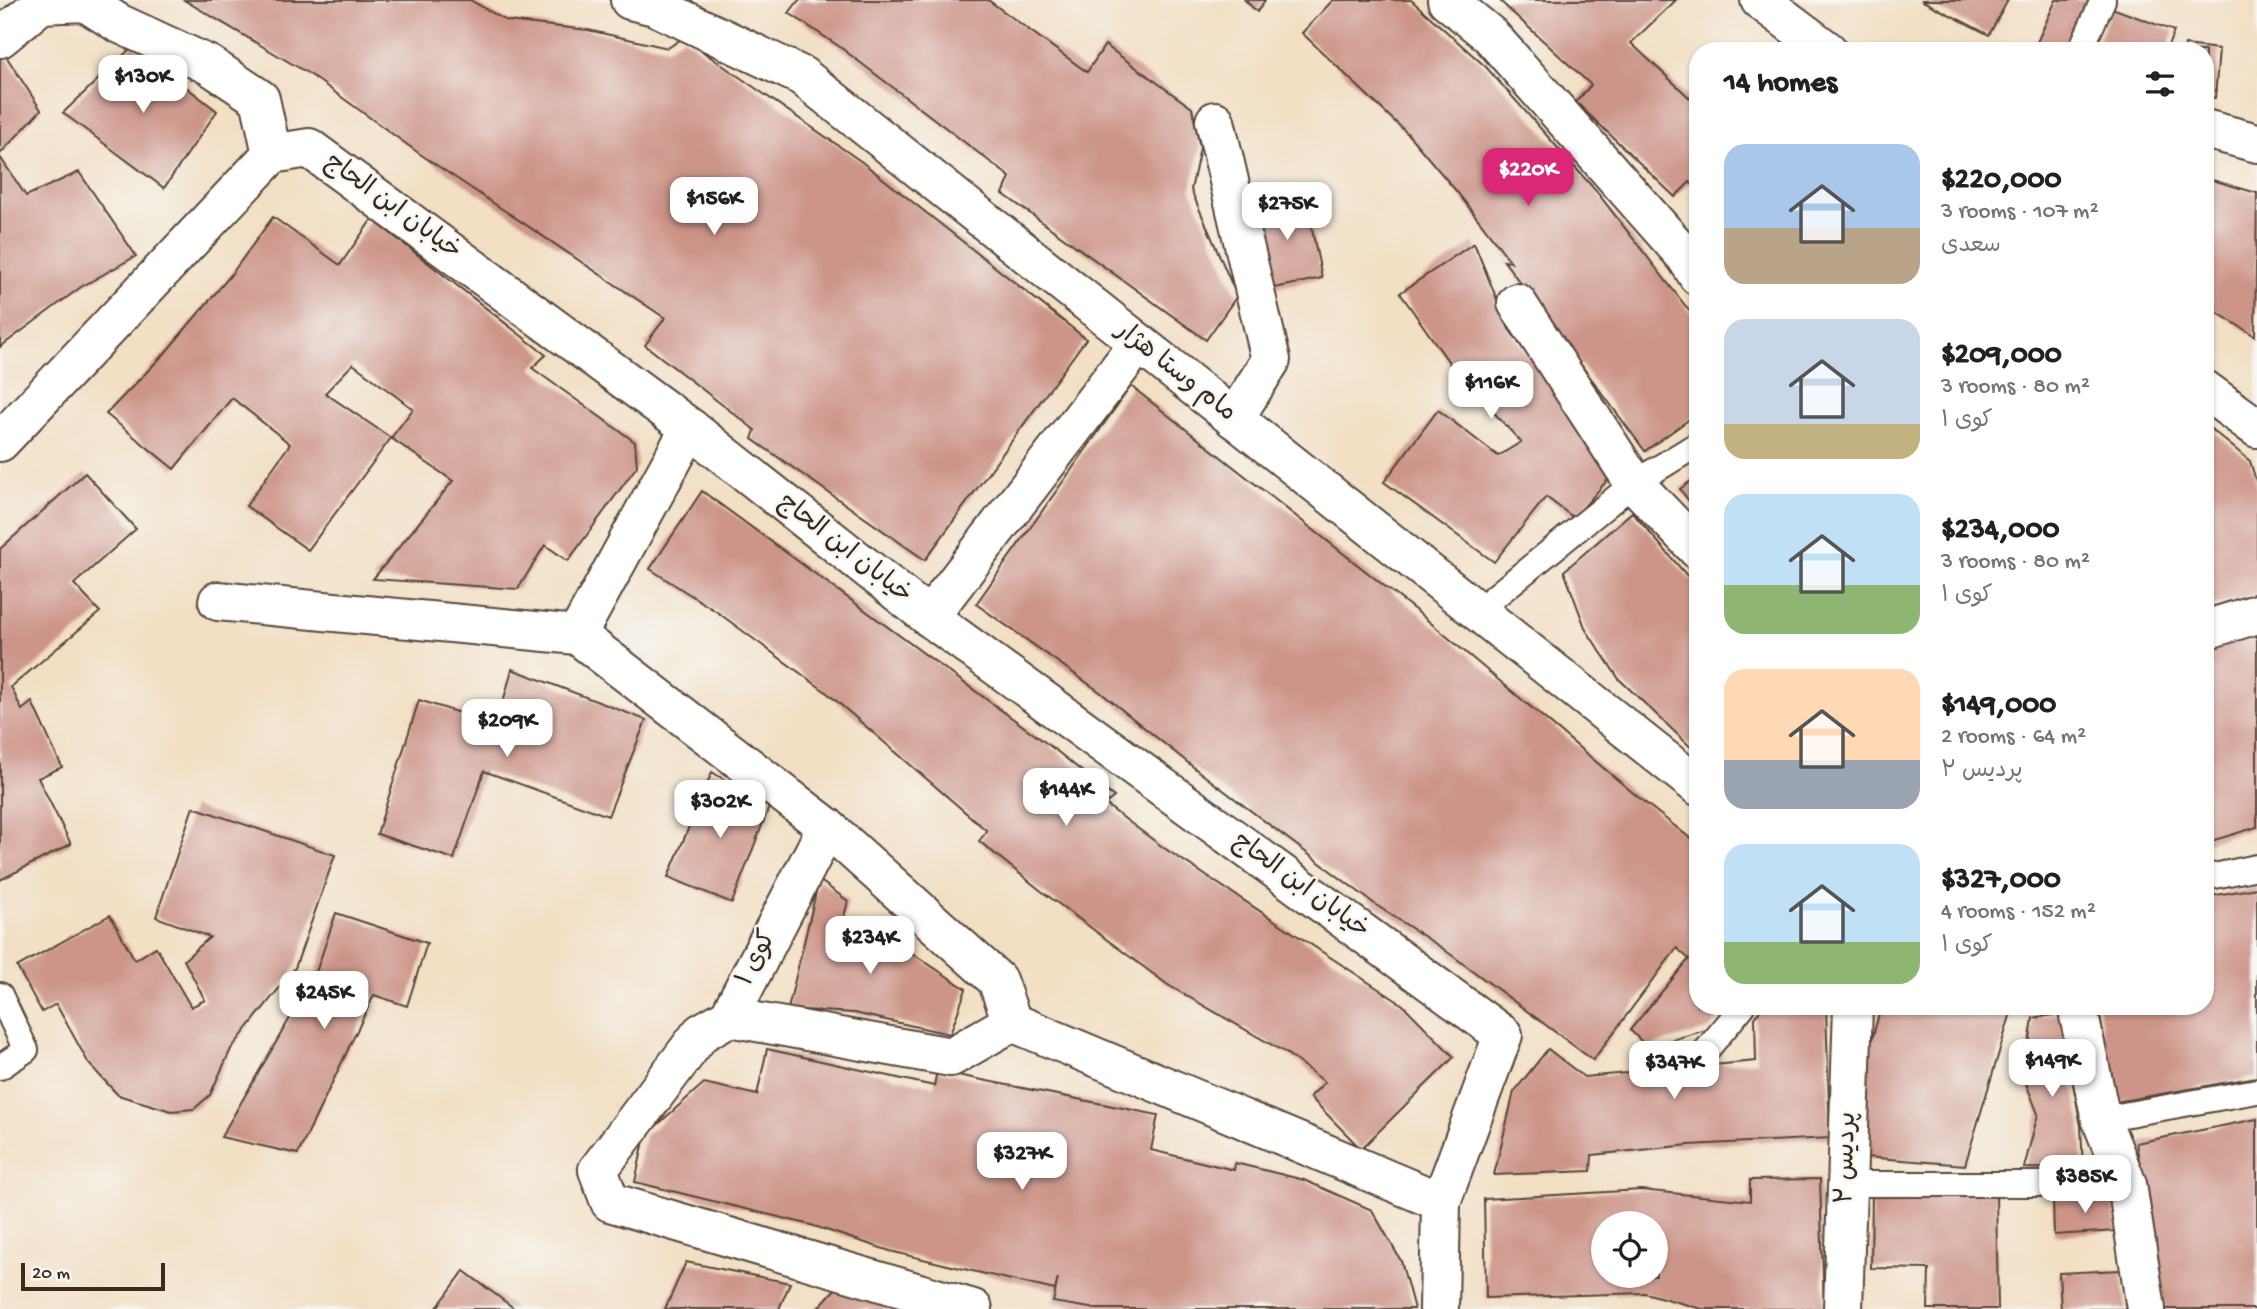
<!DOCTYPE html>
<html lang="en">
<head>
<meta charset="utf-8">
<style>
	:root { --surface:#fff; --page:#f2f2f2; --text:#202124; --muted:#757577; --accent:#db2777 }
	body { margin:0; font-family:"Gochi Hand","Playpen Sans Arabic",sans-serif; background:var(--page); color:var(--text); height:100vh; display:flex; flex-direction:column; font-size:26px; white-space:nowrap }
	* { box-sizing:border-box; margin:0 }
	p { font-size:23px; color:var(--muted) }
	.icon { flex:none; width:38px; height:38px; fill:none; stroke:currentColor; stroke-width:2; stroke-linecap:round; stroke-linejoin:round }
	.map { position:relative; flex:1; overflow:hidden }
	.details { position:absolute; left:1689px; top:42px; width:525px; height:973px; display:flex; flex-direction:column; background:var(--surface); border-radius:28px; box-shadow:0 2px 5px #0004 }
	.details>* { flex:none }
	.fabs { position:absolute; left:1591px; top:1211px; display:grid; gap:14px }
	.fabs a { display:grid; place-items:center; width:77px; height:77px; border-radius:50%; background:var(--surface); box-shadow:0 2px 5px #0004; font-size:35px }
	.scale { position:absolute; left:21px; bottom:18px; width:144px; box-sizing:border-box; padding-left:7px; border:4px solid #3b2a1e; border-top:0; font-size:19px; line-height:24px; white-space:nowrap; color:#3b2a1e; -webkit-text-stroke:5px #f6f6f2; paint-order:stroke }
	.price { position:absolute; translate:-50% -60px; padding:0 16px; border-radius:14px; background:#fff; color:#222; font-size:23px; line-height:46px; filter:drop-shadow(0 2px 4px #0008) }
	.price::after { content:''; position:absolute; left:50%; top:42px; width:21px; height:16px; margin-left:-10px; background:inherit; clip-path:polygon(0 0,100% 0,50% 100%) }
	.price.current { background:var(--accent); color:#fff }
	ul { padding:0; list-style:none }
	li { display:flex; align-items:center; gap:21px; height:175px; padding:0 35px }
	li span { display:grid; place-items:center; flex:none; width:196px; height:140px; border-radius:21px; color:#555 }
	li>.icon { margin-inline-start:auto }
	span .icon { width:84px; height:84px; fill:#fffc; stroke-width:1 }
	li b { font-size:30px }
	h2 { display:flex; justify-content:space-between; align-items:center; height:84px; padding:0 35px; font-size:30px }
	.map>svg:first-child { display:block }
	.building { fill:#cd9589; fill-rule:evenodd }
	.lines { fill:none; stroke-linecap:round; stroke-linejoin:round }
	.service-casing { stroke:#564537; stroke-width:28 }
	.minor-casing { stroke:#564537; stroke-width:42 }
	.tertiary-casing { stroke:#564537; stroke-width:42 }
	.service { stroke:#fff; stroke-width:24 }
	.minor { stroke:#fff; stroke-width:38 }
	.tertiary { stroke:#fff; stroke-width:38 }
	.labels { text-anchor:middle; dominant-baseline:central; stroke-width:5; stroke-linejoin:round; paint-order:stroke }
	.street-label { font-size:26px; fill:#3b2a1e; stroke:#f6f6f2 }
</style>
</head>
<body>
<div class="map">
<svg width="2257" height="1309" viewBox="0 0 2257 1309">
	<rect width="100%" height="100%" fill="#f6f6f2"/>
	<filter id="ink" filterUnits="userSpaceOnUse"><feTurbulence type="fractalNoise" baseFrequency=".0143" numOctaves="2"/><feDisplacementMap in="SourceGraphic" scale="14" xChannelSelector="R" yChannelSelector="G"/><feConvolveMatrix kernelMatrix="1 2 1 2 8 2 1 2 1" color-interpolation-filters="sRGB"/></filter>
	<filter id="wash" filterUnits="userSpaceOnUse"><feTurbulence type="fractalNoise" baseFrequency=".00686" numOctaves="4" result="noise"/><feDisplacementMap in="SourceGraphic" scale="28" xChannelSelector="R" yChannelSelector="G"/><feGaussianBlur stdDeviation="1.57" result="paint"/><feColorMatrix in="noise" values="0 0 0 0 0 0 0 0 0 0 0 0 0 0 0 0 0 1.4 0 .05"/><feComposite in="paint" operator="in"/></filter>
	<g filter="url(#wash)">
		<rect width="100%" height="100%" fill="#f2dfc4"/>
		<g id="blocks">
			<!-- building -->
			<g class="building">
				<polygon points="184,0 470,0 507,21 588,30 668,48 683,38 862,162 1086,339 925,560 752,439 755,430 645,345 665,318 420,154 311,75"/>
				<polygon points="799,0 988,0 1087,72 1105,45 1192,108 1200,148 1191,190 1237,296 1206,340 1003,194 1010,177 840,47 789,13"/>
				<polygon points="1245,0 1265,0 1257,12"/>
				<polygon points="1333,0 1411,0 1486,67 1596,191 1698,322 1698,413 1645,451 1504,261 1511,262 1457,192 1408,134 1302,33"/>
				<polygon points="1499,0 1676,0 1631,43 1693,101 1698,96 1698,190 1690,182 1675,197 1576,102 1591,85"/>
				<polygon points="1921,0 2008,0 1989,35"/>
				<polygon points="2056,0 2091,0 2067,51 2037,51 2034,49"/>
				<polygon points="2112,8 2174,31 2166,51 2094,51"/>
				<polygon points="2185,45 2219,49 2215,98 2205,97 2205,51 2184,51"/>
				<polygon points="133,46 217,111 164,188 63,113"/>
				<polygon points="4,53 41,110 0,154 0,56"/>
				<polygon points="0,157 26,196 79,172 136,256 81,287 0,347"/>
				<polygon points="2205,178 2257,193 2255,336 2205,305"/>
				<polygon points="1305,196 1322,278 1270,289 1251,208"/>
				<polygon points="273,217 340,265 372,219 546,355 532,368 635,442 637,466 568,561 545,545 518,589 373,579 453,481 391,438 413,409 353,364 325,393 391,438 308,550 246,506 290,444 232,398 174,469 106,414 165,353 230,276"/>
				<polygon points="1474,243 1509,329 1613,474 1574,518 1546,497 1494,562 1384,482 1438,410 1498,456 1521,442 1453,368 1400,293"/>
				<polygon points="1131,386 1420,614 1638,797 1695,842 1698,839 1698,1006 1727,1006 1710,1029 1647,1047 1630,1030 1689,959 1677,948 1593,1060 1442,948 1376,905 1202,774 1100,692 976,604"/>
				<polygon points="2205,424 2250,461 2257,484 2257,593 2205,609"/>
				<polygon points="85,473 136,529 74,584 100,612 11,687 22,710 32,702 62,767 38,778 71,844 0,880 0,549"/>
				<polygon points="1698,476 1698,513 1680,489"/>
				<polygon points="702,491 1053,748 1114,797 1105,804 1164,848 1403,1005 1454,1057 1361,1149 1310,1097 1325,1082 1286,1053 1168,985 1040,890 979,841 987,831 826,692 717,612 650,569"/>
				<polygon points="1632,512 1689,578 1698,584 1698,754 1619,679 1586,630 1564,571"/>
				<polygon points="2257,630 2257,827 2205,843 2205,650"/>
				<polygon points="512,669 646,720 608,816 484,771 454,859 377,834 419,700 497,725"/>
				<polygon points="712,772 769,807 732,903 668,877"/>
				<polygon points="193,807 335,855 295,968 231,1049 210,1095 194,1109 171,1111 118,1095 89,1064 56,1004 42,1012 17,967 110,915 135,960 156,947 191,1007 205,1000 184,960 210,937 156,917"/>
				<polygon points="819,880 848,901 834,956 865,962 874,928 966,989 950,1034 854,1013 788,1009"/>
				<polygon points="2257,888 2257,1077 2116,1102 2098,1006 2205,1006 2205,897"/>
				<polygon points="336,913 427,943 407,1006 374,995 298,1154 221,1137 315,975"/>
				<polygon points="1763,1006 1826,1006 1830,1138 1689,1145 1592,1155 1591,1171 1494,1175 1514,1092 1548,1049 1584,1077 1756,1061 1755,1018"/>
				<polygon points="1881,1006 2013,1006 1965,1165 1865,1157 1865,1066"/>
				<polygon points="2060,1014 2081,1126 2083,1169 2024,1168 2038,1114 2024,1078 2033,1018"/>
				<polygon points="767,1049 934,1086 937,1071 1158,1115 1151,1150 1234,1170 1235,1163 1304,1180 1372,1210 1401,1261 1414,1309 1096,1309 1053,1302 1058,1278 1055,1290 968,1270 890,1251 811,1225 635,1182 645,1136 704,1083 757,1095"/>
				<polygon points="2257,1119 2257,1309 2165,1309 2136,1143"/>
				<path d="M1820,1179L1824,1309H1702L1645,1293L1486,1298L1484,1199L1641,1190L1750,1201V1180ZM1603,1223H1656V1276H1603Z"/>
				<polygon points="1872,1191 1996,1193 1998,1309 1928,1309 1929,1269 1871,1268"/>
				<polygon points="2114,1195 2117,1231 2054,1235 2053,1199"/>
				<polygon points="686,1262 790,1283 779,1309 665,1309"/>
				<polygon points="2121,1270 2126,1309 2061,1309 2059,1273"/>
				<polygon points="464,1271 515,1309 436,1309"/>
				<polygon points="837,1287 913,1309 817,1309"/>
			</g>
		</g>
	</g>
	<g filter="url(#ink)">
		<use href="#blocks" fill-opacity="0" stroke="#564537" stroke-width="2"/>
		<g class="lines">
			<defs>
				<g id="service">
					<polyline points="2080,51 2103,0"/>
					<polyline points="1477,611 1634,483 1698,444"/>
					<polyline points="2205,878 2257,867"/>
					<polyline points="0,995 26,1050 0,1067"/>
					<polyline points="1704,1053 1743,1006"/>
					<polyline points="2101,1119 2257,1091"/>
					<polyline points="1847,1184 2127,1184"/>
				</g>
				<g id="minor">
					<polyline points="630,0 655,6 802,76 1698,786"/>
					<polyline points="1447,0 1490,35 1686,257 1698,276"/>
					<polyline points="0,38 41,4 85,2 118,23 209,65 260,99 272,154"/>
					<polyline points="1215,121 1271,360 1234,419"/>
					<polyline points="1517,303 1634,483 1698,550"/>
					<polyline points="218,601 577,635 827,827 997,980 1012,1022 1441,1202"/>
					<polyline points="929,617 1138,344"/>
					<polyline points="2205,630 2257,614"/>
					<polyline points="577,635 690,428"/>
					<polyline points="2077,1006 2101,1119 2127,1184 2146,1309"/>
					<polyline points="729,1017 827,827"/>
					<polyline points="973,1309 610,1202 598,1170 701,1033 729,1017 951,1057 1012,1022"/>
					<polyline points="1843,1309 1853,1006"/>
				</g>
				<g id="tertiary">
					<polyline points="1760,0 1828,51"/>
					<polyline points="2205,129 2257,143"/>
					<polyline points="2205,390 2257,428"/>
					<polyline points="0,442 272,154 309,148 690,428 929,617 1503,1035 1441,1202 1439,1309"/>
				</g>
			</defs>
			<!-- service casing -->
			<use href="#service" class="service-casing"/>
			<!-- minor casing -->
			<use href="#minor" class="minor-casing"/>
			<!-- tertiary casing -->
			<use href="#tertiary" class="tertiary-casing"/>
			<!-- service -->
			<use href="#service" class="service"/>
			<!-- minor -->
			<use href="#minor" class="minor"/>
			<!-- tertiary -->
			<use href="#tertiary" class="tertiary"/>
		</g>
	</g>
	<g class="labels">
		<!-- street labels -->
		<g class="street-label">
			<text transform="translate(392 208) rotate(36)">خیابان ابن الحاج</text>
			<text transform="translate(1175 373) rotate(38)">مام وستا هژار</text>
			<text transform="translate(844 550) rotate(38)">خیابان ابن الحاج</text>
			<text transform="translate(1300 887) rotate(36)">خیابان ابن الحاج</text>
			<text transform="translate(758 959) rotate(-63)">کوی ۱</text>
			<text transform="translate(1848 1158) rotate(-88)">پردیس ۲</text>
		</g>
	</g>
</svg>
<div class="fabs">
<a><svg class="icon" aria-label="locate" viewBox="0 0 24 24"><circle cx="12" cy="12" r="6"/><path d="M12 2v4M12 18v4M2 12h4M18 12h4"/></svg></a>
</div>
<div class="scale">20 m</div>
<b class="price" style="left:143px;top:115px">$130K</b>
<b class="price current" style="left:1528px;top:208px">$220K</b>
<b class="price" style="left:714px;top:237px">$156K</b>
<b class="price" style="left:1287px;top:242px">$275K</b>
<b class="price" style="left:1491px;top:421px">$116K</b>
<b class="price" style="left:507px;top:759px">$209K</b>
<b class="price" style="left:1066px;top:828px">$144K</b>
<b class="price" style="left:720px;top:840px">$302K</b>
<b class="price" style="left:870px;top:976px">$234K</b>
<b class="price" style="left:324px;top:1031px">$245K</b>
<b class="price" style="left:2052px;top:1099px">$149K</b>
<b class="price" style="left:1674px;top:1101px">$347K</b>
<b class="price" style="left:1022px;top:1192px">$327K</b>
<b class="price" style="left:2085px;top:1215px">$385K</b>
<section class="details">
<h2>14 homes<svg class="icon" aria-label="filters" viewBox="0 0 24 24"><path d="M4 7h16M4 17h16"/><circle cx="9" cy="7" r="2"/><circle cx="15" cy="17" r="2"/></svg></h2>
<ul>
<li><span style="background:linear-gradient(#a9c7e8 60%,#b9a48a 0)"><svg class="icon" aria-label="home" viewBox="0 0 24 24"><path d="M3 11l9-7 9 7M6 9v11h12V9"/></svg></span><div><b>$220,000</b><p>3 rooms · 107 m²</p><p>سعدی</p></div></li>
<li><span style="background:linear-gradient(#c9d6e8 75%,#c2b280 0)"><svg class="icon" aria-label="home" viewBox="0 0 24 24"><path d="M3 11l9-7 9 7M6 9v11h12V9"/></svg></span><div><b>$209,000</b><p>3 rooms · 80 m²</p><p>کوی ۱</p></div></li>
<li><span style="background:linear-gradient(#bfe0f5 65%,#8fb573 0)"><svg class="icon" aria-label="home" viewBox="0 0 24 24"><path d="M3 11l9-7 9 7M6 9v11h12V9"/></svg></span><div><b>$234,000</b><p>3 rooms · 80 m²</p><p>کوی ۱</p></div></li>
<li><span style="background:linear-gradient(#ffd9b3 65%,#9aa5b1 0)"><svg class="icon" aria-label="home" viewBox="0 0 24 24"><path d="M3 11l9-7 9 7M6 9v11h12V9"/></svg></span><div><b>$149,000</b><p>2 rooms · 64 m²</p><p>پردیس ۲</p></div></li>
<li><span style="background:linear-gradient(#bfe0f5 70%,#8fb573 0)"><svg class="icon" aria-label="home" viewBox="0 0 24 24"><path d="M3 11l9-7 9 7M6 9v11h12V9"/></svg></span><div><b>$327,000</b><p>4 rooms · 152 m²</p><p>کوی ۱</p></div></li>
</ul>
</section>
</div>
</body>
</html>
